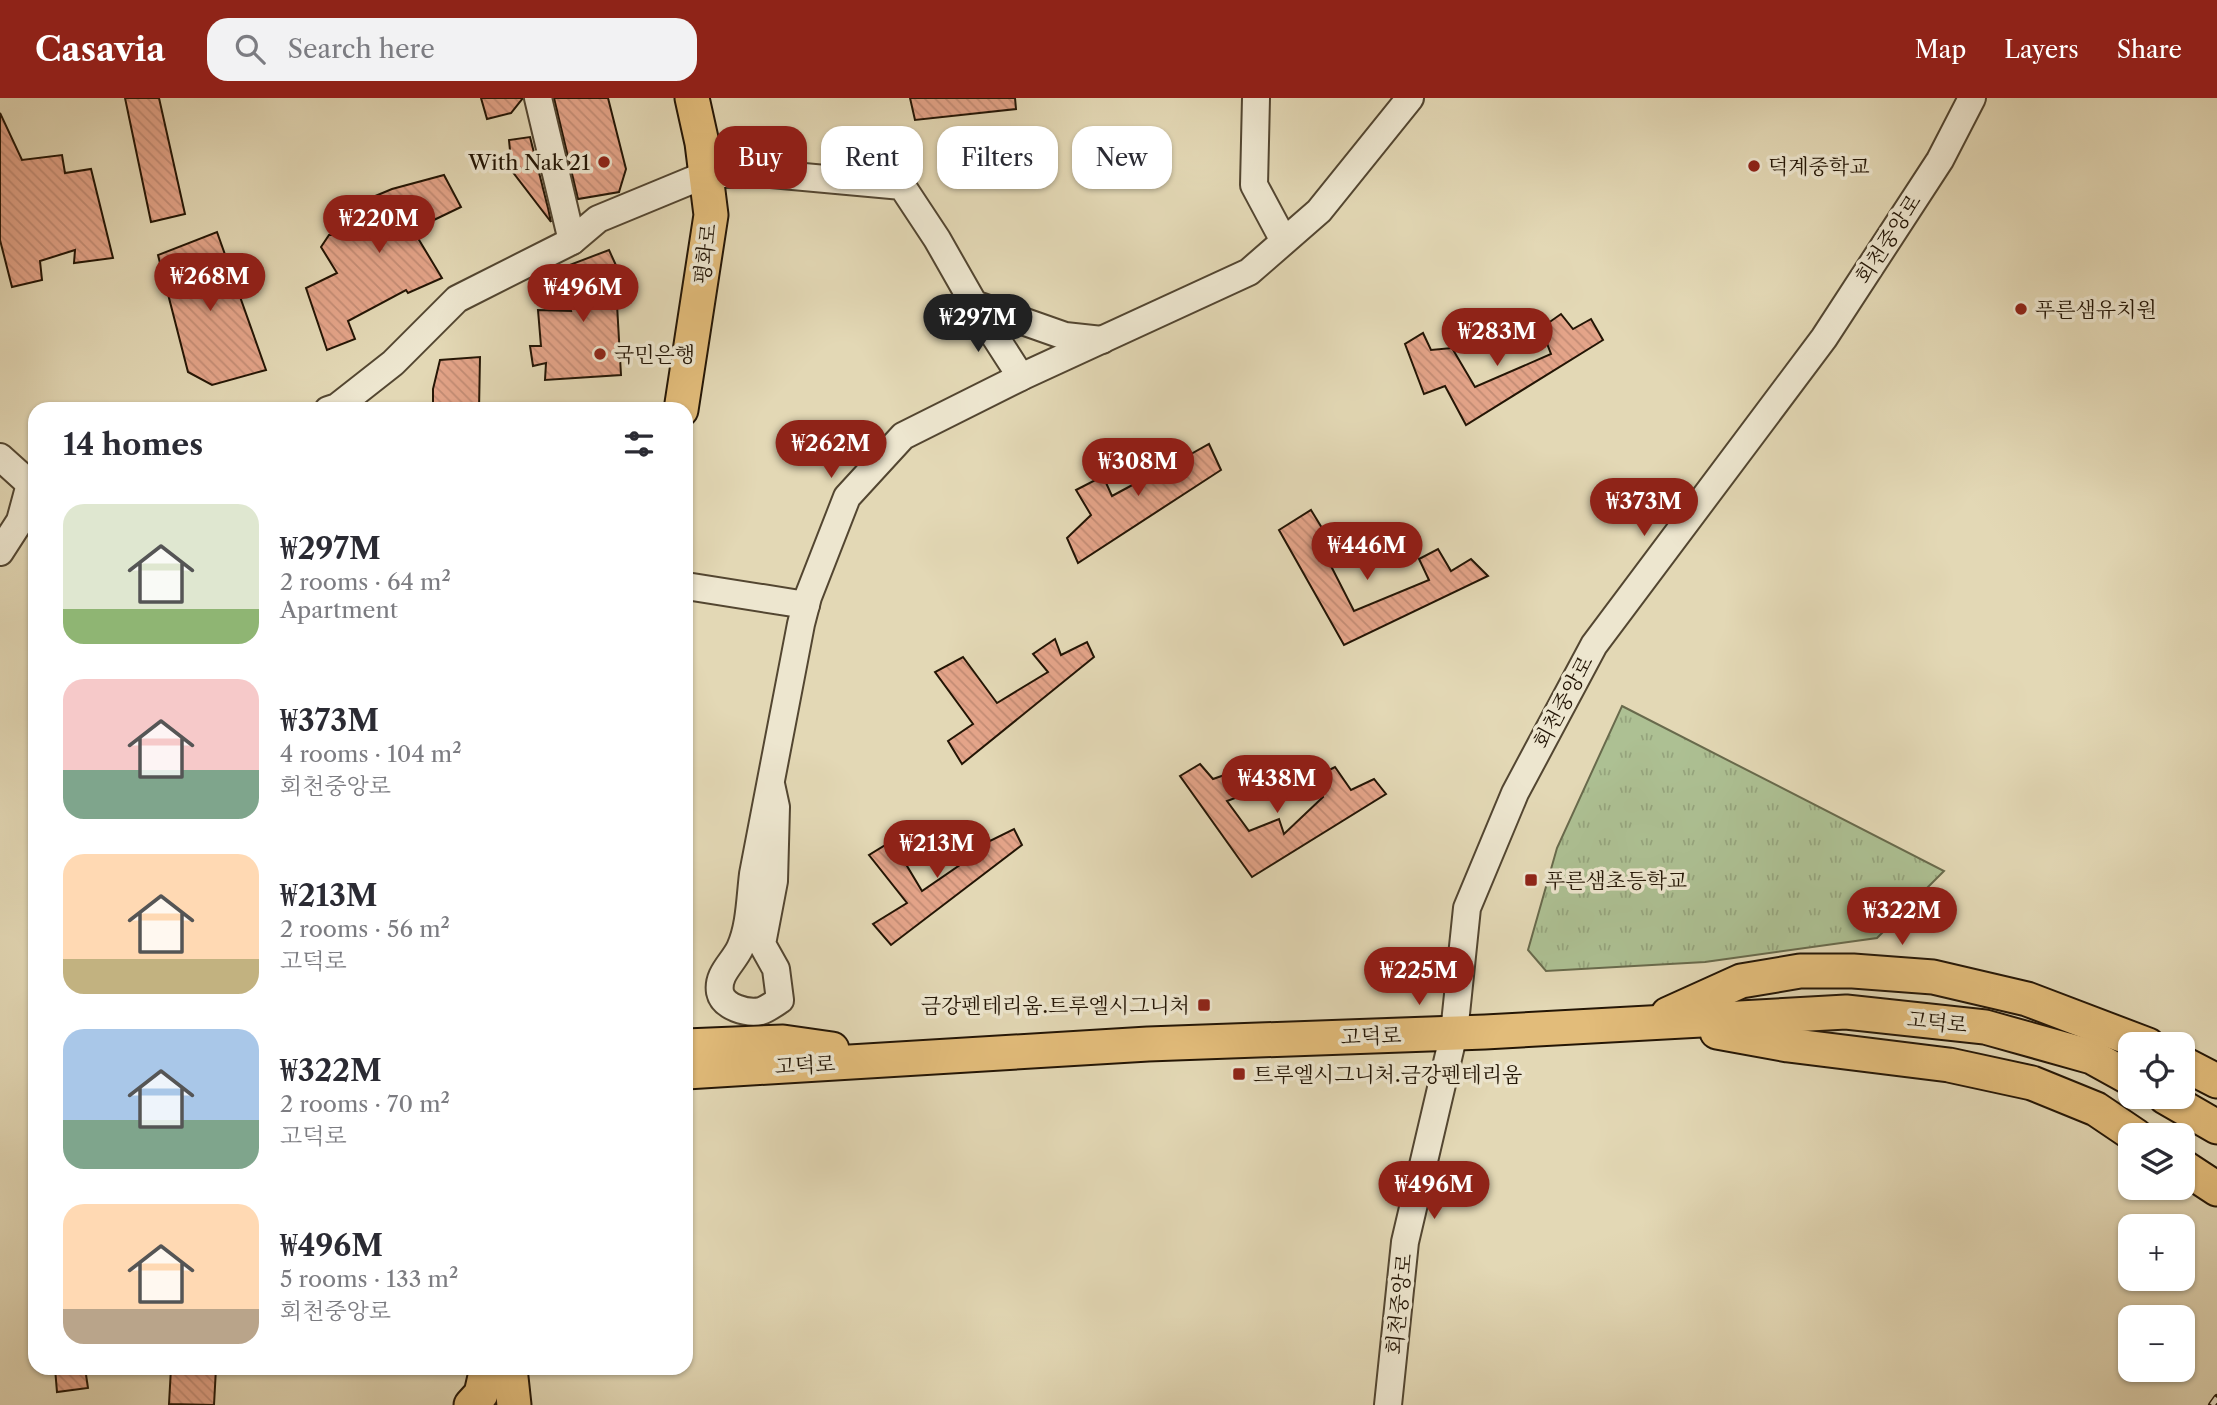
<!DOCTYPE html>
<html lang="en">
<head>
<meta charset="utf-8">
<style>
	:root { --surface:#fff; --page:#f2f2f3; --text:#2b2b33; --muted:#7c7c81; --accent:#8f2418 }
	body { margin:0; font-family:"Libre Caslon Text","Noto Serif KR",serif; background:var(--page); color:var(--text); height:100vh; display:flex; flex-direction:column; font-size:26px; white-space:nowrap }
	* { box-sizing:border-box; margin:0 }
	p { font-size:23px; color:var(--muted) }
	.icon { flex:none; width:38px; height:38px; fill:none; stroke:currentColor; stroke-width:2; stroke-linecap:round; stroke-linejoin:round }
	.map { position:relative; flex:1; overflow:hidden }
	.side { position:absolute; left:28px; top:304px; width:665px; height:973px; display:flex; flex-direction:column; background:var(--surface); border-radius:21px; box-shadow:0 2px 5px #0004 }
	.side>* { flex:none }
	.guide { position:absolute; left:714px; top:28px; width:665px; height:63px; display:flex; gap:14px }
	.controls { position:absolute; left:2118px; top:934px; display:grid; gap:14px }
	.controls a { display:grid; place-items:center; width:77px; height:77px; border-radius:14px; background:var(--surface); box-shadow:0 2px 5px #0004; font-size:35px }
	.price { position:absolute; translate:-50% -60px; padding:0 16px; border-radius:24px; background:var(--accent); color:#fff; font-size:23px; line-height:46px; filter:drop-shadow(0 2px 4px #0008) }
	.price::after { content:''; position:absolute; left:50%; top:42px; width:21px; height:16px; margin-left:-10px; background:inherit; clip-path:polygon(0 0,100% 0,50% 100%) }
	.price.active { background:#222; color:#fff }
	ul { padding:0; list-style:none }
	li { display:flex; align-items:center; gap:21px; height:175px; padding:0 35px }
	li span { display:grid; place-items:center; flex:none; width:196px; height:140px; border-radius:21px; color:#555 }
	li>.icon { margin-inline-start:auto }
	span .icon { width:84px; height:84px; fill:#fffc; stroke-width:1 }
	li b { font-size:30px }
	h2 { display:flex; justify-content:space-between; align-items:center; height:84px; padding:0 35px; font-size:30px }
	.pill { padding:0 24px; border-radius:21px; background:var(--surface); box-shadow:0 2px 5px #0004; font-size:24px; line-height:63px }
	.pill.active { background:var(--accent); color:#fff }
	header { display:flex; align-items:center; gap:42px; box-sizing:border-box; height:98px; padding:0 35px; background:var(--accent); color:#fff }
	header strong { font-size:33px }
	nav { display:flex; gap:38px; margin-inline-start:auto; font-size:24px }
	.search { width:490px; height:63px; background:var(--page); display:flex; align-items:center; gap:18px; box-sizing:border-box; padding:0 24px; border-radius:21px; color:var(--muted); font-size:26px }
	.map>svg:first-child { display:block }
	.park { fill:url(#park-tufts); stroke:#686a4c; stroke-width:2 }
	.building { fill:url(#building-back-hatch); stroke:#231505; stroke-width:2 }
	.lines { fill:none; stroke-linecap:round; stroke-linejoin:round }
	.minor-casing { stroke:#534631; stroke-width:30 }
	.major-casing { stroke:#231505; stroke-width:37 }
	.minor { stroke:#ede6cf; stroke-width:26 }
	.major { stroke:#e2bc7a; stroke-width:33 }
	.rail-casing { stroke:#231505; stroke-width:8 }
	.rail { stroke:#ede6cf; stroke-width:5; stroke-dasharray:16; stroke-linecap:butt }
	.poi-dot { fill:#8f2418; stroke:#ede6cf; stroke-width:2.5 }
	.labels { text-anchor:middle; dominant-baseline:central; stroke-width:7; stroke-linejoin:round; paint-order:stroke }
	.poi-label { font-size:21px; fill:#231505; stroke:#ede6cf; text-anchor:start }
	.street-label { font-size:21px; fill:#231505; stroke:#ede6cf }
</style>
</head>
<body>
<header>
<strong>Casavia</strong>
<div class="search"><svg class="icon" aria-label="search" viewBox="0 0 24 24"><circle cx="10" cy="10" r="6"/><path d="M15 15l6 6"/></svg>Search here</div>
<nav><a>Map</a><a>Layers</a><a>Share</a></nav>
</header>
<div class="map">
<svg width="2217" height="1307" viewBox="0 0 2217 1307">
	<defs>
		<pattern id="park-tufts" width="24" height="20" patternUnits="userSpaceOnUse" patternTransform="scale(1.75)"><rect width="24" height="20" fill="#adc093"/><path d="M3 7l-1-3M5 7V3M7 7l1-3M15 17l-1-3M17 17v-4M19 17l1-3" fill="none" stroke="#95a47d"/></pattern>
		<pattern id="building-back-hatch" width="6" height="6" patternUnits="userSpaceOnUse" patternTransform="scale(1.75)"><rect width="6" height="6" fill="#e4a489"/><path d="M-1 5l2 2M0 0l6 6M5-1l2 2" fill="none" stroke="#c38c75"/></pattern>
	</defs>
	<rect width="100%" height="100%" fill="#e3d8b5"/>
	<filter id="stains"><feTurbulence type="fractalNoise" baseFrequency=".00286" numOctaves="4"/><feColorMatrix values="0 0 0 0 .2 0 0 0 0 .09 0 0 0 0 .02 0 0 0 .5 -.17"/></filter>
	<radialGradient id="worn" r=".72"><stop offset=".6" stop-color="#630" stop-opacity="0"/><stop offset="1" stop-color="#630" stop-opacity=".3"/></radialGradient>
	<!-- park -->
	<polygon class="park" points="1622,608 1944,773 1877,840 1705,864 1546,873 1528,852 1557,750"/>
	<!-- building -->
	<g class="building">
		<polygon points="125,0 159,0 185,116 151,124"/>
		<polygon points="481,0 523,0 511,15 487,21"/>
		<polygon points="554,0 608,0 626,71 619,94 578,101"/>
		<polygon points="910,0 1015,0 1016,11 915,22"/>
		<polygon points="0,15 22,62 62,57 65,75 91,71 113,160 74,165 75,152 40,163 42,182 12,189 0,142"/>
		<polygon points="530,39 548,110 551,124 512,73 509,42"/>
		<polygon points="444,77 461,109 413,132 442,180 408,195 406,192 348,223 355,241 327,252 306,190 337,175 321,149 329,137 357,137 344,111 392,91"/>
		<polygon points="217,134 266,272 212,287 188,274 158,157"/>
		<polygon points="609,152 619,174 611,177 616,189 621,277 545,282 546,265 533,268 530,248 541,248 538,212 571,213 559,171"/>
		<polygon points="1561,216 1573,231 1591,221 1603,242 1466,327 1445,288 1424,296 1405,246 1423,235 1431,252 1452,250 1475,289 1551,256 1541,230"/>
		<polygon points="480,259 479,312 433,312 433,291 440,262"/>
		<polygon points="1173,346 1182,361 1209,346 1221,372 1078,465 1067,440 1091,417 1076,392 1103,378 1112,398 1162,371 1154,352"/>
		<polygon points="1311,412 1344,466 1331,468 1354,513 1429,482 1419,461 1438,451 1451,473 1471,461 1488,478 1344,547 1279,432"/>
		<polygon points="1055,541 1061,557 1087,544 1094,559 962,666 948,643 973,626 935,574 963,559 997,605 1048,574 1033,556"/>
		<polygon points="1200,666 1213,681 1233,674 1246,696 1227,703 1249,733 1279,721 1284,736 1323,699 1313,680 1335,669 1351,692 1374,681 1386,696 1252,779 1180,678"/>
		<polygon points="982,729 990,743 1014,731 1022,747 891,847 873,826 907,805 869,757 892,743 922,793 970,760 966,735"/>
		<polygon points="55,1270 85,1270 88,1290 57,1294"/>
		<polygon points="171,1270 216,1270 214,1307 169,1306"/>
	</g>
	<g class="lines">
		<defs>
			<g id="minor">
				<polyline points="538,0 572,143"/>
				<polyline points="1256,0 1254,87 1284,143"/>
				<polyline points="974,206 1021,279"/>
				<polyline points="328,312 337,309 393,265 457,201 572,143 598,121 707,76 771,76 902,88 937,141 974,206 1065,238 1102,242"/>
				<polyline points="0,359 30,386"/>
				<polyline points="0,454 20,423 30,386 35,385"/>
				<polyline points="686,488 806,507"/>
				<path d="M771,686L776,709L774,783L762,846L776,871L780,902C774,906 767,911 761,913C747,916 723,909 720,894C717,876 733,865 740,850C750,828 750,800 753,776L801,526L808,499L847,399L903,338L1021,279L1249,174L1319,113L1410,0"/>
				<polyline points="1388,1307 1405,1144 1454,935 1467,810 1515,695 1594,547 1824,240 1940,62 1972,0"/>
			</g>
			<g id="major">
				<polyline points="681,312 711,117 702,45 692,0"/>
				<polyline points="1668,916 1741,883 1800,873 1853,873 1933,879 2027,901 2148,947"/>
				<polyline points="1717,934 1788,947 1949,967 2032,985 2096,1011 2136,1038"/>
				<polyline points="686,948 783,944 832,951"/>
				<polyline points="2182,965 2217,983"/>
				<polyline points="686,974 1148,946 1485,934 1846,914 1985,929 2092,959 2130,980"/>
				<polyline points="2165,999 2217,1029"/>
				<polyline points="2182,1068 2217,1091"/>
				<polyline points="510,1270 514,1307"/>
				<polyline points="471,1307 481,1296 487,1270"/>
			</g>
		</defs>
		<!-- minor casing -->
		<use href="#minor" class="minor-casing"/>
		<!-- major casing -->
		<use href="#major" class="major-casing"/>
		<!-- minor -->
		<use href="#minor" class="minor"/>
		<!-- major -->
		<use href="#major" class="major"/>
		<defs>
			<polyline id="rail" points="2212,1307 2217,1300"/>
		</defs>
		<!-- rail casing -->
		<use href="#rail" class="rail-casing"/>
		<!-- rail -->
		<use href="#rail" class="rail"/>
	</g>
	<!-- markers -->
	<g class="poi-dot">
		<circle cx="604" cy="64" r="7"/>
		<circle cx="1754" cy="68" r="7"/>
		<circle cx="2021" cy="211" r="7"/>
		<circle cx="600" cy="256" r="7"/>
		<rect x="1524" y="775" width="14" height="14" rx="3.5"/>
		<rect x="1197" y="900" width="14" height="14" rx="3.5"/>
		<rect x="1232" y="969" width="14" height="14" rx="3.5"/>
	</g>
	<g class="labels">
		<!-- poi labels -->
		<g class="poi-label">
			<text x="590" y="64" text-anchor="end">With Nak 21</text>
			<text x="1768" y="68">덕계중학교</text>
			<text x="2035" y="211">푸른샘유치원</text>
			<text x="614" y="256">국민은행</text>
			<text x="1545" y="782">푸른샘초등학교</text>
			<text x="1190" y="907" text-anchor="end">금강펜테리움.트루엘시그니처</text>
			<text x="1253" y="976">트루엘시그니처.금강펜테리움</text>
		</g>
		<!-- street labels -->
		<g class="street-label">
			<text transform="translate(1888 141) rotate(-57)">회천중앙로</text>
			<text transform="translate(705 156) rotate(-83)">평화로</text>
			<text transform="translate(1563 604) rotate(-62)">회천중앙로</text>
			<text transform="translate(1937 924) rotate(6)">고덕로</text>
			<text transform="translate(1371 938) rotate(-2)">고덕로</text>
			<text transform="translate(805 967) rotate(-3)">고덕로</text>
			<text transform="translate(1399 1206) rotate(-84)">회천중앙로</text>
		</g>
	</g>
	<rect width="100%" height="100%" filter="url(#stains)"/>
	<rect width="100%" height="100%" fill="url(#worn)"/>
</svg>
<div class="controls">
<a><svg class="icon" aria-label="locate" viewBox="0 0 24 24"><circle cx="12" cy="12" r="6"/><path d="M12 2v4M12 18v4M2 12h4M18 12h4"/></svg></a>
<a><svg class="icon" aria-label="layers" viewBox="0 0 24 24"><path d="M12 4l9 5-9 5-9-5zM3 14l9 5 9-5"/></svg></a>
<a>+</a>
<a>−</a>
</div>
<b class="price" style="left:379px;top:157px">₩220M</b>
<b class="price" style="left:210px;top:215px">₩268M</b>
<b class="price" style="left:583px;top:226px">₩496M</b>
<b class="price active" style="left:978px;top:256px">₩297M</b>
<b class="price" style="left:1497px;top:270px">₩283M</b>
<b class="price" style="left:831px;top:382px">₩262M</b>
<b class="price" style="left:1138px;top:400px">₩308M</b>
<b class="price" style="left:1644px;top:440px">₩373M</b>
<b class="price" style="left:1367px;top:484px">₩446M</b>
<b class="price" style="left:1277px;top:717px">₩438M</b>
<b class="price" style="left:937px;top:782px">₩213M</b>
<b class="price" style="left:1902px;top:849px">₩322M</b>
<b class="price" style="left:1419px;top:909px">₩225M</b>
<b class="price" style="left:1434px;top:1123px">₩496M</b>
<div class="guide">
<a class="pill active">Buy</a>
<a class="pill">Rent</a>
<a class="pill">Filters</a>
<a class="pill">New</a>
</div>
<section class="side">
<h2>14 homes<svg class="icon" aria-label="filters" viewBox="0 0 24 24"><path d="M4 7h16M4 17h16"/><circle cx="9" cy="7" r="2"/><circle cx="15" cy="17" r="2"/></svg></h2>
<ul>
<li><span style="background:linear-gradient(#dfe7d0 75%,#8fb573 0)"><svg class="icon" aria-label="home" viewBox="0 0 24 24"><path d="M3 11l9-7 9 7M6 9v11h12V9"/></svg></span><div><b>₩297M</b><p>2 rooms · 64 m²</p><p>Apartment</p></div></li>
<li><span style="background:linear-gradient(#f6c9c9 65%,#7fa58c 0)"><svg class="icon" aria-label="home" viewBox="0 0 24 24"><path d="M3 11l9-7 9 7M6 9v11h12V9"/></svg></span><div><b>₩373M</b><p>4 rooms · 104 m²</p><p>회천중앙로</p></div></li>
<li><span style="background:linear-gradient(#ffd9b3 75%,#c2b280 0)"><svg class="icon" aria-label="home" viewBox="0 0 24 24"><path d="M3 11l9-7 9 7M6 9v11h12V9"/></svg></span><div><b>₩213M</b><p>2 rooms · 56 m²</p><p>고덕로</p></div></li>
<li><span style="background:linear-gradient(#a9c7e8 65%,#7fa58c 0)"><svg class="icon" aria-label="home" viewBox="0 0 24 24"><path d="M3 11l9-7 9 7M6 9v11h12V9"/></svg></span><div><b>₩322M</b><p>2 rooms · 70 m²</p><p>고덕로</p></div></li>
<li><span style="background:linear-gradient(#ffd9b3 75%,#b9a48a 0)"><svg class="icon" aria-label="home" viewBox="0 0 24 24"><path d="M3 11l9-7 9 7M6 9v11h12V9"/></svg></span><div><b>₩496M</b><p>5 rooms · 133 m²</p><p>회천중앙로</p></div></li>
</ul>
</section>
</div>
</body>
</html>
